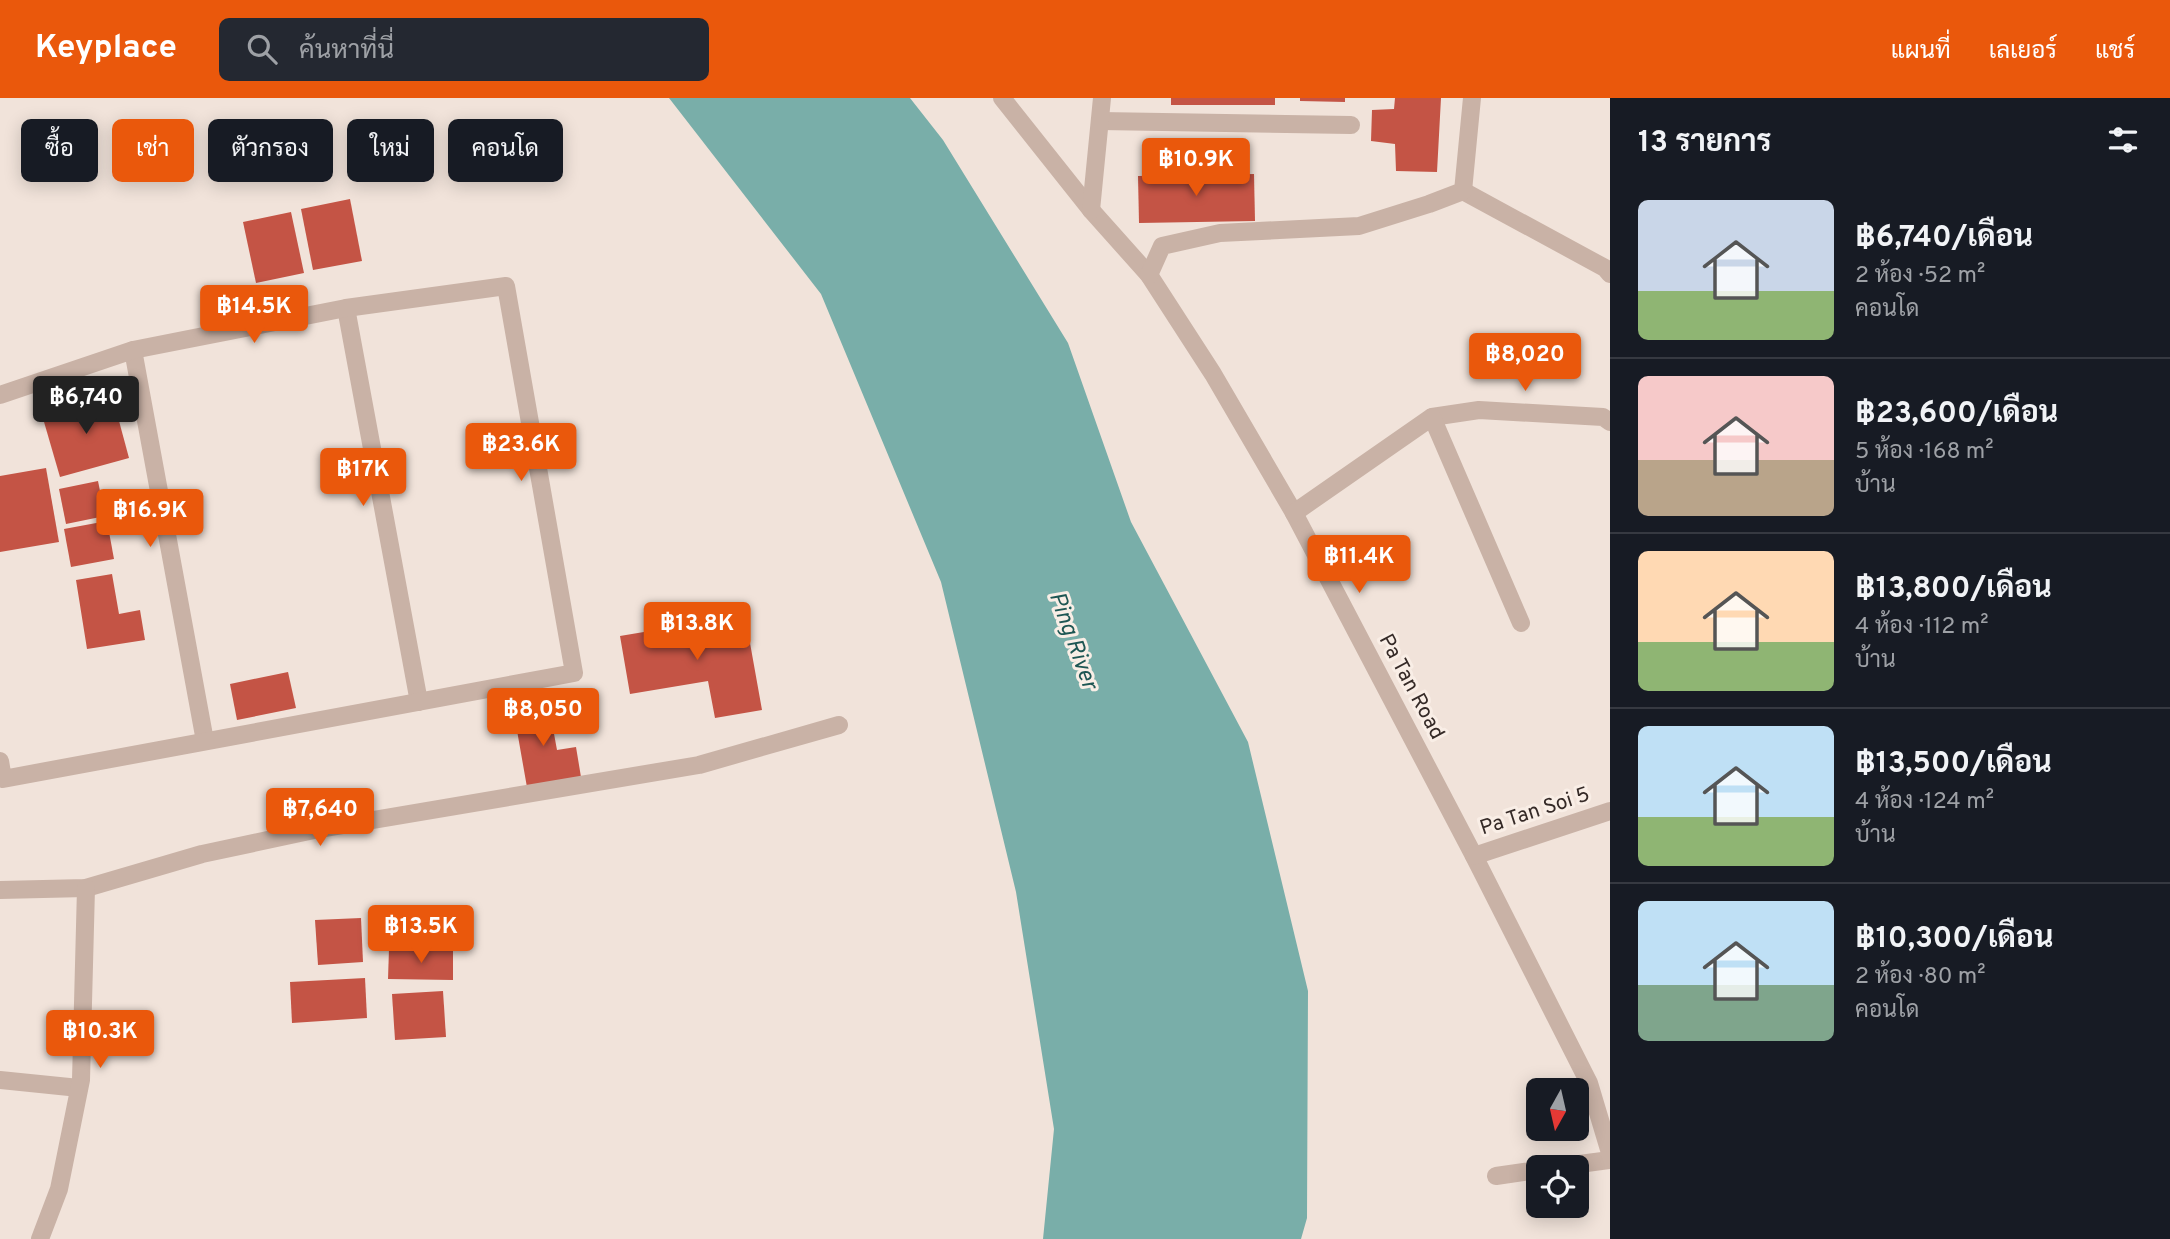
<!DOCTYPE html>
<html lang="th">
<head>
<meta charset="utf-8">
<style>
	:root { --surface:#171b24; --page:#242831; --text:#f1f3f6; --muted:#9ea1a6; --line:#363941; --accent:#ea580c }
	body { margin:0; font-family:Overpass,Sarabun,sans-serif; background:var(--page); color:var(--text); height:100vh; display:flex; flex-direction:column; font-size:26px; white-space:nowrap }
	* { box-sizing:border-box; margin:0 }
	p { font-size:23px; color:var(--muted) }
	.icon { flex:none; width:38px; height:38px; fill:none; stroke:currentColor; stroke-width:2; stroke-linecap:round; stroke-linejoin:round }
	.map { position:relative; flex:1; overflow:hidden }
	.side { display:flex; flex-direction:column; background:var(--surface); width:560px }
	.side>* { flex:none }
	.top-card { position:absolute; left:21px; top:21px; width:665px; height:63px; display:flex; gap:14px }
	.needle { width:46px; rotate:188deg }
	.fabs { position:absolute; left:1526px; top:980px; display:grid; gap:14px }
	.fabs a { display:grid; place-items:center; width:63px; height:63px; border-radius:10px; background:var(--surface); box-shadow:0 4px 18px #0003; font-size:35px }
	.price { position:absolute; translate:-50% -60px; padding:0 16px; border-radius:7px; background:var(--accent); color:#fff; font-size:23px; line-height:46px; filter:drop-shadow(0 2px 4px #0008) }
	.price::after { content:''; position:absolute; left:50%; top:42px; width:21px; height:16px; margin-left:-10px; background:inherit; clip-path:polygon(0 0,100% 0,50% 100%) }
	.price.active { background:#222; color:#fff }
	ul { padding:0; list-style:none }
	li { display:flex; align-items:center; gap:21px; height:175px; padding:0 28px }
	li+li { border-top:2px solid var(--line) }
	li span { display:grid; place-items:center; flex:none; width:196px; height:140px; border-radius:10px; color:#555 }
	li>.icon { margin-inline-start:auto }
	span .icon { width:84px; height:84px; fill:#fffc; stroke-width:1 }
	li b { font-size:30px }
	h2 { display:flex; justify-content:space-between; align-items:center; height:84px; padding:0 28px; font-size:30px }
	.pill { padding:0 24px; border-radius:10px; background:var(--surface); box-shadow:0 4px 18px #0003; font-size:24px; line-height:63px }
	.pill.active { background:var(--accent); color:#fff }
	header { display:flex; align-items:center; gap:42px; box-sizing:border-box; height:98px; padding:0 35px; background:var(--accent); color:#fff }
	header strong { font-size:33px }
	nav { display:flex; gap:38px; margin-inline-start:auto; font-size:24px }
	.search { width:490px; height:63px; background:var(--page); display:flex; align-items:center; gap:18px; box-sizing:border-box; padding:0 24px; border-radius:10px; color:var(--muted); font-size:26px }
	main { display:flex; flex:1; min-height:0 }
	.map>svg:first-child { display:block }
	.water { fill:#79aea9 }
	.building { fill:#c45445 }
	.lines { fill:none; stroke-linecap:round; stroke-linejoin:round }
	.minor { stroke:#c9b2a6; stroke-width:18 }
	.tree { fill:#95947a }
	.labels { text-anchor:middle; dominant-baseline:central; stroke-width:6; stroke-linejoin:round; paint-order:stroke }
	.street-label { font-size:21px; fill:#352a27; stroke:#f9eee6 }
	.water-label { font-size:23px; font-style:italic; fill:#1d5653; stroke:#f9eee6 }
</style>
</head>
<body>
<header>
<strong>Keyplace</strong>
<div class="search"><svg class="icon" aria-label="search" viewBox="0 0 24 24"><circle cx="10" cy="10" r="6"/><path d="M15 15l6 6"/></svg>ค้นหาที่นี่</div>
<nav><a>แผนที่</a><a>เลเยอร์</a><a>แชร์</a></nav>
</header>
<main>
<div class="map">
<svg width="1610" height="1141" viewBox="0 0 1610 1141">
	<rect width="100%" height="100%" fill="#f1e3da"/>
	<!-- water -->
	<polygon class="water" points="669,0 910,0 943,42 1068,245 1131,424 1248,644 1308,893 1307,1120 1301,1141 1043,1141 1054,1031 1016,794 941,484 821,196"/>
	<!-- building -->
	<g class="building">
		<rect x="1171" y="0" width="104" height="7"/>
		<polygon points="1300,0 1345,0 1345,4 1300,3"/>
		<polygon points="1395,0 1441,0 1437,74 1396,73 1395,46 1371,43 1372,12 1394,11"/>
		<polygon points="1254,76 1255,123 1139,125 1138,78"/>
		<polygon points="350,101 362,163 313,172 301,111"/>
		<polygon points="291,114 304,175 256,185 243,124"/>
		<polygon points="112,297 129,360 60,379 42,317"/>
		<polygon points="46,370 59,444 0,454 0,378"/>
		<polygon points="98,383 105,418 66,426 59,391"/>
		<polygon points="107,423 114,461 71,469 64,431"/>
		<polygon points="112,476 119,516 140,512 145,542 87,551 76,482"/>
		<polygon points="745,517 762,612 715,620 708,583 630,596 620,538"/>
		<polygon points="288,574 296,610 237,622 230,586"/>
		<polygon points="547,598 557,652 576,649 582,685 528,695 512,604"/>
		<polygon points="361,820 363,864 318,867 315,822"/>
		<polygon points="389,851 453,852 453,882 388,881"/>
		<polygon points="365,880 367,920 292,925 290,884"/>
		<polygon points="443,893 446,939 395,942 392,896"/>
	</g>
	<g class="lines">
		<!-- minor -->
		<g class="minor">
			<polyline points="1002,0 1091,112 1149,177 1213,276 1294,415 1474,758 1589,985 1610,1055"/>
			<polyline points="1100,23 1351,27"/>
			<polyline points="1463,93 1605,170 1610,176"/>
			<polyline points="1091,112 1102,0"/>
			<polyline points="1149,177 1162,148 1220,135 1359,128 1429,106 1463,93 1472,0"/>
			<polyline points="346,210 419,604"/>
			<polyline points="133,252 205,643"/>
			<polyline points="0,297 133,252 346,210 506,188 574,575 3,681 0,663"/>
			<polyline points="1432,319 1479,312 1603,319 1610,324"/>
			<polyline points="1294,415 1432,319 1521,525"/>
			<polyline points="1474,758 1610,713"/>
			<polyline points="0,792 86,790 202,756 314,732 699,667 839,627"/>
			<polyline points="0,982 79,990"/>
			<polyline points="1557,1069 1610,1062"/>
			<polyline points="1496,1078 1538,1072"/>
			<polyline points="40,1141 59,1091 81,982 86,790"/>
		</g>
	</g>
	<!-- trees -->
	<circle class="tree" cx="1165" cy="54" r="10"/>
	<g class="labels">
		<!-- street labels -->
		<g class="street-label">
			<text transform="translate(1411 589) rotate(62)">Pa Tan Road</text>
			<text transform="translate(1535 714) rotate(-18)">Pa Tan Soi 5</text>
		</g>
		<!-- water labels -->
		<g class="water-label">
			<text transform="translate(1072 543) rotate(70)">Ping River</text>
		</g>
	</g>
</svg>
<div class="fabs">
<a><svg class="needle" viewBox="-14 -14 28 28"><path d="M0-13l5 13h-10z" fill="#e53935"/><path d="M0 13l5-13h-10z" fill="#9ea1a6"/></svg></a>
<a><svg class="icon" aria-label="locate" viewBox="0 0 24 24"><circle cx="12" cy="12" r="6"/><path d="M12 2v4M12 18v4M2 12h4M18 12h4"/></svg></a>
</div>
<b class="price" style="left:1196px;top:100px">฿10.9K</b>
<b class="price" style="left:254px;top:247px">฿14.5K</b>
<b class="price" style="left:1525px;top:295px">฿8,020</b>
<b class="price active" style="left:86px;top:338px">฿6,740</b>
<b class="price" style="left:521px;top:385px">฿23.6K</b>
<b class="price" style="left:363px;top:410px">฿17K</b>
<b class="price" style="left:150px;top:451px">฿16.9K</b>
<b class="price" style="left:1359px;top:497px">฿11.4K</b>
<b class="price" style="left:697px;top:564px">฿13.8K</b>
<b class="price" style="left:543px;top:650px">฿8,050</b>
<b class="price" style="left:320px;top:750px">฿7,640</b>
<b class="price" style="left:421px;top:867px">฿13.5K</b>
<b class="price" style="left:100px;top:972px">฿10.3K</b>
<div class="top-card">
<a class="pill">ซื้อ</a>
<a class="pill active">เช่า</a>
<a class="pill">ตัวกรอง</a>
<a class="pill">ใหม่</a>
<a class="pill">คอนโด</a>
</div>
</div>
<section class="side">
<h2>13 รายการ<svg class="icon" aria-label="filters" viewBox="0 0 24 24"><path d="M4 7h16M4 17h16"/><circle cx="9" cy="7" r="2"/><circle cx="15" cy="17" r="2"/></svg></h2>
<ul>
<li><span style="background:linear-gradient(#c9d6e8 65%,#8fb573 0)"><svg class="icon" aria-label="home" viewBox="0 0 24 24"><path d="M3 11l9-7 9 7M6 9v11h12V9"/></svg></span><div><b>฿6,740/เดือน</b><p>2 ห้อง · 52 m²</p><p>คอนโด</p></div></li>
<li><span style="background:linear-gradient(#f6c9c9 60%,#b9a48a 0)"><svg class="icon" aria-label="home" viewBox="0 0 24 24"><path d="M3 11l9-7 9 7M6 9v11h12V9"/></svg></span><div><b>฿23,600/เดือน</b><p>5 ห้อง · 168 m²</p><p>บ้าน</p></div></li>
<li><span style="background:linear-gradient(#ffd9b3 65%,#8fb573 0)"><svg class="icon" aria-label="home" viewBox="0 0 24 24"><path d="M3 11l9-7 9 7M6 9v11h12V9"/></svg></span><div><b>฿13,800/เดือน</b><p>4 ห้อง · 112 m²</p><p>บ้าน</p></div></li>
<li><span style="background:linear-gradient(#bfe0f5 65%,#8fb573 0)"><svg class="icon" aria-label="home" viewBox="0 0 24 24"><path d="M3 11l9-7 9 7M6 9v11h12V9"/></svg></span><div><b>฿13,500/เดือน</b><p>4 ห้อง · 124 m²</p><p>บ้าน</p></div></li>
<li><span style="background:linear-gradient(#bfe0f5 60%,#7fa58c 0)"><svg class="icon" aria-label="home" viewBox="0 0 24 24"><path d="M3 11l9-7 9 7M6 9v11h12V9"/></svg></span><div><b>฿10,300/เดือน</b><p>2 ห้อง · 80 m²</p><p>คอนโด</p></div></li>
</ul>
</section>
</main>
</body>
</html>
